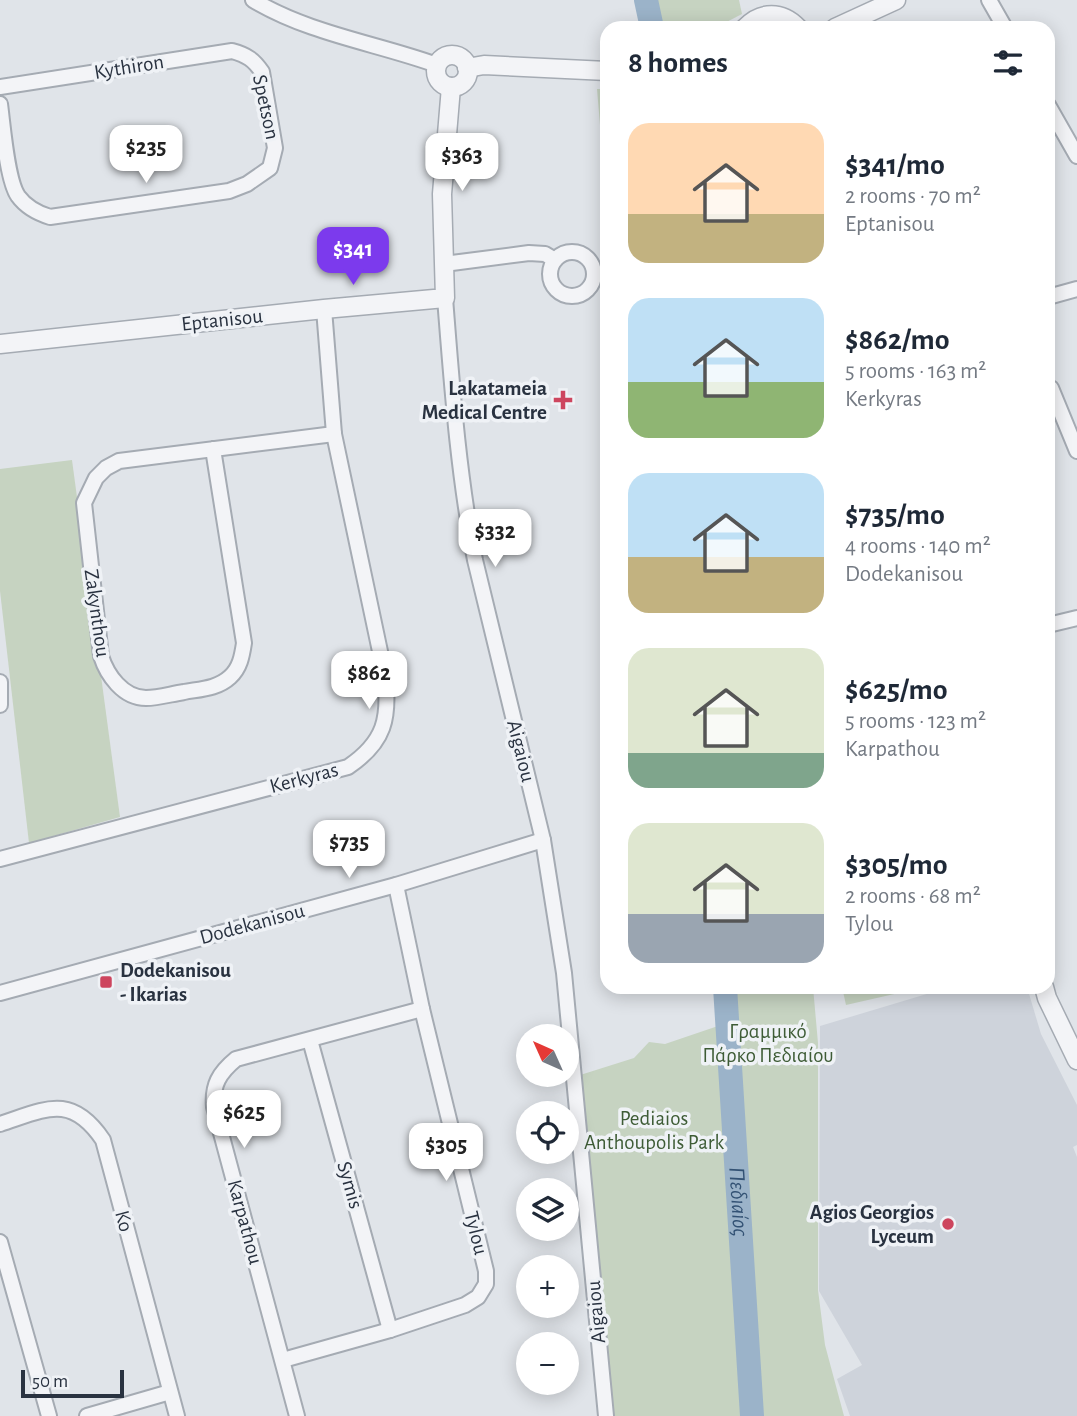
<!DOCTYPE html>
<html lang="en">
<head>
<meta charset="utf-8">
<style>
	:root { --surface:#fff; --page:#f6f6f7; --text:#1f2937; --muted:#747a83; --accent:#7c3aed }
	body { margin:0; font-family:"Alegreya Sans",sans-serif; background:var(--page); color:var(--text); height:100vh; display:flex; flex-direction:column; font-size:26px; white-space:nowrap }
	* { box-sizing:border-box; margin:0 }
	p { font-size:23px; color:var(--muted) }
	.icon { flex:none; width:38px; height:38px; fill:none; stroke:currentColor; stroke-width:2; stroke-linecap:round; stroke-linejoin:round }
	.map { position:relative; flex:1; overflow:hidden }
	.sheet { position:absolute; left:600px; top:21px; width:455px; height:973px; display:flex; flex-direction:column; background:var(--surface); border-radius:21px; box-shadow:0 4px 18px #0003 }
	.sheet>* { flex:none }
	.needle { width:46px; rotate:315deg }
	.tools { position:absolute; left:516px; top:1024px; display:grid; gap:14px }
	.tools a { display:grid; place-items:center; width:63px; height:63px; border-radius:50%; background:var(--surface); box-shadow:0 4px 18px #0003; font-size:35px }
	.scale { position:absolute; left:21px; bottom:18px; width:103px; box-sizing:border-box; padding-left:7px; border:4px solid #293240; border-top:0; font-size:19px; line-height:24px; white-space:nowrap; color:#293240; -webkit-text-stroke:5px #eff2f6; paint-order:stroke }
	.price { position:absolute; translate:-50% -60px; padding:0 16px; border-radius:14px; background:#fff; color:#222; font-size:23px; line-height:46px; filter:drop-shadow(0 2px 4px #0008) }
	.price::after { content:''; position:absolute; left:50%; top:42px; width:21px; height:16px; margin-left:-10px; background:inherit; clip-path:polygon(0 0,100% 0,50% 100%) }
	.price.selected { background:var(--accent); color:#fff }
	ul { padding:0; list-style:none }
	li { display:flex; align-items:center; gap:21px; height:175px; padding:0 28px }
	li span { display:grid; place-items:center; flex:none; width:196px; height:140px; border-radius:21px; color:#555 }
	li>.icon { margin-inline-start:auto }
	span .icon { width:84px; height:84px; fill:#fffc; stroke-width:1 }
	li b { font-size:30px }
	h2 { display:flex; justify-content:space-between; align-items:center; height:84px; padding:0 28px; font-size:30px }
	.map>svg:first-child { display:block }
	.built { fill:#ced3db }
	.green { fill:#c6d3c1 }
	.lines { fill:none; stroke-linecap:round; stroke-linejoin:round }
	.river { stroke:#9bb3c9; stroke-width:24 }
	.minor-casing { stroke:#a5abb3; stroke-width:18 }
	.tertiary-casing { stroke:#a5abb3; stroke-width:21 }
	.minor { stroke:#f3f4f7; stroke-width:14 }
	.tertiary { stroke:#f3f4f7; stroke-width:18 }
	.poi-dot { fill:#cd455e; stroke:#eff2f6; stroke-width:2.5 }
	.labels { text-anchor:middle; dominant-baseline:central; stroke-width:7; stroke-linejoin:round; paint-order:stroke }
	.street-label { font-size:21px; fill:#293240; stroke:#eff2f6 }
	.poi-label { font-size:21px; font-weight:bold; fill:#293240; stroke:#eff2f6; text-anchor:end }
	.park-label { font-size:21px; fill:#3e5c36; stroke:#eff2f6 }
	.water-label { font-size:23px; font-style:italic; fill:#335274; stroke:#eff2f6 }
</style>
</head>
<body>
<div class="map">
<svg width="1077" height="1416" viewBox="0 0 1077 1416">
	<rect width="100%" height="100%" fill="#e0e4e9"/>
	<!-- built -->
	<polygon class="built" points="950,987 1027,987 1041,1034 1077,1105 1077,1145 1073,1147 1077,1157 1077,1416 850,1416 837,1379 862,1365 819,1291 820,1026"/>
	<!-- green -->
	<g class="green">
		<polygon points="636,0 739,0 742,14 715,28 640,28"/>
		<polygon points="597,89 607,89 607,209"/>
		<polygon points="72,460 120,817 29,843 0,591 0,469"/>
		<polygon points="715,987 813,987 818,1043 818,1290 825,1345 844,1416 612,1416 577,1076 634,1058 649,1042 665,1044 718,1026"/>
		<polygon points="842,987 925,987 846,1005"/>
	</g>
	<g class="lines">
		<!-- river -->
		<g class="river">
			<polyline points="646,0 652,28"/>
			<path id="s1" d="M725,987L752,1416"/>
		</g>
		<defs>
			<g id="minor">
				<path d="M253,0C310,34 376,43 437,65"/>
				<polyline points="989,0 1005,28"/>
				<path d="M0,87L232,51C247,55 254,60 262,72L275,148L270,168L247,184L229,191L50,217C37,213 26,207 18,196C7,180 3,126 0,104"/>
				<polyline points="1048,105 1077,156"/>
				<circle cx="572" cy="274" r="22"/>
				<polyline points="444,264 529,253 545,254 555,260"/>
				<polyline points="1048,297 1077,289"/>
				<path d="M445,298C452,386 458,473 475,560L543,840L564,973L606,1416"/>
				<polyline points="1051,388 1077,451"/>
				<path d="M213,449L244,643C242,656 240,668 230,677C217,689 200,689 184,692C171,694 158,698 146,698C123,698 107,675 101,656L84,503L96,478L106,468L119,461L334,434"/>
				<polyline points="1048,625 1077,618"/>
				<polyline points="0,682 0,705"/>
				<path d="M0,859L348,767C385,742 390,718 385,675L334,434L324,309"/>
				<polyline points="0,993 396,885 543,840"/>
				<polyline points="310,1040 390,1330"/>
				<path d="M0,1124C46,1109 71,1093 103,1140L177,1416"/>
				<polyline points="0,1242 49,1416"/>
				<polyline points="283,1360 390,1330 465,1305 478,1297 486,1284 486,1271 422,1009 396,885"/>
				<polyline points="87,1416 170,1392"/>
				<path d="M297,1416L214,1107C212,1085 219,1073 236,1059L422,1009"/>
			</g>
			<g id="tertiary">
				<path d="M745,28C761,11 782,11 798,28"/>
				<polyline points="835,28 896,0"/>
				<circle cx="452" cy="71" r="16"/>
				<polyline points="467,68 484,65 607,71"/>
				<polyline points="0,344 324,309 445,298 442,194 451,87"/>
				<polyline points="1044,987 1047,998 1077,1060"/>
			</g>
		</defs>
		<!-- minor casing -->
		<use href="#minor" class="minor-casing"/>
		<!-- tertiary casing -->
		<use href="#tertiary" class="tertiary-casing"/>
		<!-- minor -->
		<use href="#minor" class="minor"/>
		<!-- tertiary -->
		<use href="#tertiary" class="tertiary"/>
	</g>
	<!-- markers -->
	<g class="poi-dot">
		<path d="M559.5 389.5h7v7h7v7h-7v7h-7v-7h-7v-7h7z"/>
		<rect x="99" y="975" width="14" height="14" rx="3.5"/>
		<circle cx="948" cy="1224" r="7"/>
	</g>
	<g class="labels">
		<!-- street labels -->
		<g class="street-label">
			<text transform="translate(129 67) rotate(-9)">Kythiron</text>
			<text transform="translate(266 107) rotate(78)">Spetson</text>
			<text transform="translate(222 320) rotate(-6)">Eptanisou</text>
			<text transform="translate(97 613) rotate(82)">Zakynthou</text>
			<text transform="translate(521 751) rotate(76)">Aigaiou</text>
			<text transform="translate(304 778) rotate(-15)">Kerkyras</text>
			<text transform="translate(252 924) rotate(-15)">Dodekanisou</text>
			<text transform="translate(350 1185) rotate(74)">Symis</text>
			<text transform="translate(124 1221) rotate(75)">Ko</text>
			<text transform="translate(245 1222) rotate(75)">Karpathou</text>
			<text transform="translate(476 1233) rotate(76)">Tylou</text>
			<text transform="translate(596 1312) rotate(-95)">Aigaiou</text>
		</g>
		<!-- poi labels -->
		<g class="poi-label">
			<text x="547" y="388">Lakatameia<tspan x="547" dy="24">Medical Centre</tspan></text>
			<text x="120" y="970" text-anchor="start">Dodekanisou<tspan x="120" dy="24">- Ikarias</tspan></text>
			<text x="934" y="1212">Agios Georgios<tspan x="934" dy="24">Lyceum</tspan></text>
		</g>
		<!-- park labels -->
		<g class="park-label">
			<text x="768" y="1031">Γραμμικό<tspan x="768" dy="24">Πάρκο Πεδιαίου</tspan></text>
			<text x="654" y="1118">Pediaios<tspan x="654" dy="24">Anthoupolis Park</tspan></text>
		</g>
		<!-- water labels -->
		<g class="water-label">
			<text stroke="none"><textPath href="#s1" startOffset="215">Πεδιαίος</textPath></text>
		</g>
	</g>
</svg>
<div class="tools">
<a><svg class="needle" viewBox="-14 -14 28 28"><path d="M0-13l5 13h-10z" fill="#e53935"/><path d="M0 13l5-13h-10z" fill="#747a83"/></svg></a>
<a><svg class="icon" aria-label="locate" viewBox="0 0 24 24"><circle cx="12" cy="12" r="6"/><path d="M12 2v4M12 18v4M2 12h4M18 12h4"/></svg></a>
<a><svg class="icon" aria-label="layers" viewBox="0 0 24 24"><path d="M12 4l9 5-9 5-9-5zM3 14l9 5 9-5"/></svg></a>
<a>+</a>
<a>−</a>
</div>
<div class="scale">50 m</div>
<b class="price" style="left:146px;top:185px">$235</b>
<b class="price" style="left:462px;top:193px">$363</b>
<b class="price selected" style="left:353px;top:287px">$341</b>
<b class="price" style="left:495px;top:569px">$332</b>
<b class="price" style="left:369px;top:711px">$862</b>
<b class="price" style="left:349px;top:880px">$735</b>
<b class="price" style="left:244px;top:1150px">$625</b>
<b class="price" style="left:446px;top:1183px">$305</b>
<section class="sheet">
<h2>8 homes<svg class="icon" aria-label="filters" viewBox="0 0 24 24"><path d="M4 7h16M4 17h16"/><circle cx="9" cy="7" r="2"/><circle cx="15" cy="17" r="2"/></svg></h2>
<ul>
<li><span style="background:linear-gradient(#ffd9b3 65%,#c2b280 0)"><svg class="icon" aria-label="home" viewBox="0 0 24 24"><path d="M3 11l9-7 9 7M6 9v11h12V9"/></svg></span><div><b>$341/mo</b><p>2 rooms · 70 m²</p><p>Eptanisou</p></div></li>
<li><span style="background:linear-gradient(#bfe0f5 60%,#8fb573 0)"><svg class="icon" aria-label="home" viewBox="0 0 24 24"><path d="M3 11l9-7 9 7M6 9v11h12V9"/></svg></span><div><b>$862/mo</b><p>5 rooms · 163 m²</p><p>Kerkyras</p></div></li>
<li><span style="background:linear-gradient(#bfe0f5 60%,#c2b280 0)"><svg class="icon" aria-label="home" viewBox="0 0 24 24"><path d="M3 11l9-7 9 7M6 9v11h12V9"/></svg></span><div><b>$735/mo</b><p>4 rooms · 140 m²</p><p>Dodekanisou</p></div></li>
<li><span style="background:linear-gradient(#dfe7d0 75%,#7fa58c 0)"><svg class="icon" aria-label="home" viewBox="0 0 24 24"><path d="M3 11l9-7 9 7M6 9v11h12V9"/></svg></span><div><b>$625/mo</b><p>5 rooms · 123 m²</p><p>Karpathou</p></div></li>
<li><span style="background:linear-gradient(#dfe7d0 65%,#9aa5b1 0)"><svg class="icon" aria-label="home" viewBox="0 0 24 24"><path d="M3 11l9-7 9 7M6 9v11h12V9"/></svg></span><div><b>$305/mo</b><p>2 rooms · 68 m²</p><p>Tylou</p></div></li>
</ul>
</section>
</div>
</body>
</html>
